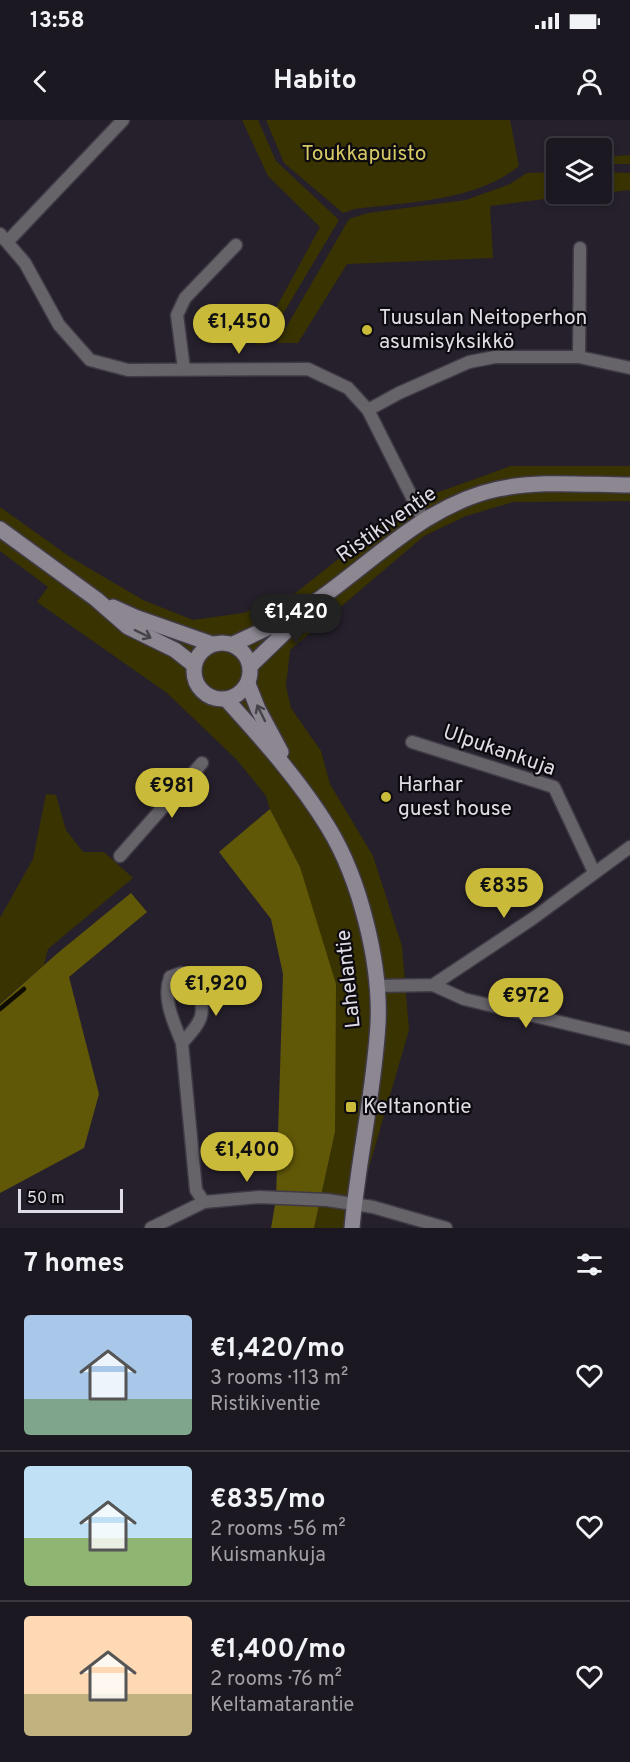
<!DOCTYPE html>
<html lang="en">
<head>
<meta charset="utf-8">
<style>
	:root { --surface:#1c1821; --page:#25212a; --text:#f1f3f6; --muted:#a0a0a5; --line:#3a373f; --accent:#caba3a }
	body { margin:0; font-family:Overpass,sans-serif; background:var(--page); color:var(--text); height:100vh; display:flex; flex-direction:column; font-size:22px; white-space:nowrap }
	* { box-sizing:border-box; margin:0 }
	p { font-size:20px; color:var(--muted) }
	.icon { flex:none; width:33px; height:33px; fill:none; stroke:currentColor; stroke-width:2; stroke-linecap:round; stroke-linejoin:round }
	.map { position:relative; height:1108px; overflow:hidden }
	.details { display:flex; flex-direction:column; background:var(--surface); flex:1 }
	.details>* { flex:none }
	.buttons { position:absolute; left:546px; top:18px; display:grid; gap:12px }
	.buttons a { display:grid; place-items:center; width:66px; height:66px; border-radius:6px; background:var(--surface); box-shadow:0 3px 9px #0003,0 0 0 2px var(--line); font-size:30px }
	.scale { position:absolute; left:18px; bottom:15px; width:105px; box-sizing:border-box; padding-left:6px; border:3px solid #e0dce5; border-top:0; font-size:16px; line-height:21px; white-space:nowrap; color:#e0dce5; -webkit-text-stroke:4px #0d0b10; paint-order:stroke }
	.price { position:absolute; translate:-50% -51px; padding:0 14px; border-radius:21px; background:var(--accent); color:#111; font-size:20px; line-height:39px; filter:drop-shadow(0 2px 3px #0008) }
	.price::after { content:''; position:absolute; left:50%; top:36px; width:18px; height:14px; margin-left:-9px; background:inherit; clip-path:polygon(0 0,100% 0,50% 100%) }
	.price.current { background:#222; color:#fff }
	ul { padding:0; list-style:none }
	li { display:flex; align-items:center; gap:18px; height:150px; padding:0 24px }
	li+li { border-top:2px solid var(--line) }
	li span { display:grid; place-items:center; flex:none; width:168px; height:120px; border-radius:6px; color:#555 }
	li>.icon { margin-inline-start:auto }
	span .icon { width:72px; height:72px; fill:#fffc; stroke-width:1 }
	li b { font-size:26px }
	h2 { display:flex; justify-content:space-between; align-items:center; height:72px; padding:0 24px; font-size:26px }
	.status { display:flex; justify-content:space-between; align-items:center; height:42px; padding:0 30px; background:var(--surface); direction:ltr }
	.status svg { height:16px; fill:currentColor }
	header { display:flex; justify-content:space-between; align-items:center; height:78px; padding:0 24px; background:var(--surface); font-size:27px; font-weight:700 }
	.map>svg:first-child { display:block }
	.green { fill:#393301 }
	.forest { fill:#615807 }
	.lines { fill:none; stroke-linecap:round; stroke-linejoin:round }
	.stream { stroke:#0f0c00; stroke-width:4.5 }
	.street-casing { stroke:#403a46; stroke-width:15 }
	.secondary-casing { stroke:#403a46; stroke-width:18 }
	.street { stroke:#666369; stroke-width:12 }
	.secondary { stroke:#8c8791; stroke-width:15 }
	.oneway { stroke:#46434a }
	.poi-dot { fill:#caba3a; stroke:#0d0b10; stroke-width:2 }
	.labels { text-anchor:middle; dominant-baseline:central; stroke-width:4.5; stroke-linejoin:round; paint-order:stroke }
	.park-label { font-size:21px; fill:#d5c864; stroke:#0d0b10 }
	.poi-label { font-size:21px; fill:#e0dce5; stroke:#0d0b10; text-anchor:start }
	.street-label { font-size:21px; fill:#e0dce5; stroke:#0d0b10 }
</style>
</head>
<body>
<div class="status"><b>13:58</b><svg viewBox="0 0 49 12"><path d="M0 12V9h3v3zM5 12V6h3v6zM10 12V3h3v9zM15 12V0h3v12zM26 1h20v11H26zM47 4h2v5h-2z"/></svg></div>
<header><svg class="icon" aria-label="back" viewBox="0 0 24 24"><path d="M15 5l-7 7 7 7"/></svg>Habito<svg class="icon" aria-label="person" viewBox="0 0 24 24"><circle cx="12" cy="8" r="4"/><path d="M4 21q1-7 8-7t8 7"/></svg></header>
<div class="map">
<svg width="630" height="1108" viewBox="0 0 630 1108">
	<rect width="100%" height="100%" fill="#26202c"/>
	<!-- green -->
	<g class="green">
		<polygon points="242,0 258,0 276,41 339,100 265,224 256,225 320,107 268,56"/>
		<path d="M266,0H510L519,46C477,81 407,82 355,89L343,93L284,43Z"/>
		<polygon points="630,35 630,44 602,44 602,37"/>
		<polygon points="556,52 556,74 575,74 575,75 490,86 493,138 347,144 298,223 277,223 349,99 368,93 466,80 510,64 527,53"/>
		<polygon points="602,52 630,53 630,70 602,73"/>
		<polygon points="511,346 630,346 630,381 513,382 466,396 424,416 290,530 286,566 291,588 321,631 330,664 373,736 402,826 409,910 360,1078 356,1108 314,1108 335,1012 300,747 270,689 266,676 237,640 167,573 37,482 48,467 0,431 0,387 70,437 143,480 193,500 243,493 293,475 385,402 403,385"/>
		<polygon points="46,674 56,675 66,710 83,732 104,732 133,758 48,829 44,845 0,883 0,798 33,739"/>
	</g>
	<!-- forest -->
	<g class="forest">
		<polygon points="270,689 300,747 336,864 335,1012 314,1108 271,1108 276,1079 283,854 271,799 219,732"/>
		<polygon points="131,773 147,792 69,857 99,974 84,1028 0,1073 0,884 59,832"/>
	</g>
	<g class="lines">
		<!-- stream -->
		<polyline class="stream" points="0,889 24,869"/>
		<defs>
			<g id="street">
				<polyline points="0,114 25,143 59,205 90,240 128,250 308,249 348,268 368,290 424,401"/>
				<polyline points="8,121 123,0"/>
				<polyline points="579,237 580,128"/>
				<polyline points="184,249 177,195 185,178 236,125"/>
				<polyline points="368,290 399,273 469,242 495,237 579,237 630,248"/>
				<polyline points="412,622 554,667 594,752"/>
				<polyline points="120,736 202,643"/>
				<polyline points="433,865 464,879 630,919"/>
				<polyline points="376,866 433,865 532,799 630,727"/>
				<path d="M182,923C174,903 162,879 170,857L181,853L197,862C205,895 205,898 182,923L196,1070L204,1082"/>
				<polyline points="151,1108 204,1082 259,1077 327,1080 373,1087 446,1108"/>
			</g>
			<g id="secondary">
				<polyline points="0,409 96,479 128,507 175,530 194,545"/>
				<polyline points="113,487 135,497 212,524"/>
				<circle cx="222" cy="551" r="28"/>
				<path d="M233,524C261,511 292,498 318,480C375,440 427,384 498,369C539,360 588,365 630,365"/>
				<polyline points="251,545 308,490"/>
				<polyline points="248,564 258,589 281,632"/>
				<path d="M226,579C263,620 300,661 328,707C360,759 381,844 378,904C374,973 358,1040 352,1108"/>
			</g>
		</defs>
		<!-- street casing -->
		<use href="#street" class="street-casing"/>
		<!-- secondary casing -->
		<use href="#secondary" class="secondary-casing"/>
		<!-- street -->
		<use href="#street" class="street"/>
		<!-- secondary -->
		<use href="#secondary" class="secondary"/>
	</g>
	<!-- one-way arrows -->
	<defs><path id="oneway-shaft" d="M-6 0H5M1.5-3L5.5 0L1.5 3" fill="none" stroke-width="1.6" stroke-linecap="round" stroke-linejoin="round" transform="scale(1.5)"/></defs>
	<g class="oneway">
		<use href="#oneway-shaft" transform="translate(143 514) rotate(26)"/>
		<use href="#oneway-shaft" transform="translate(261 593) rotate(-116)"/>
	</g>
	<!-- markers -->
	<g class="poi-dot">
		<circle cx="367" cy="210" r="6"/>
		<circle cx="386" cy="677" r="6"/>
		<rect x="345" y="981" width="12" height="12" rx="3"/>
	</g>
	<g class="labels">
		<!-- park labels -->
		<g class="park-label">
			<text x="364" y="34">Toukkapuisto</text>
		</g>
		<!-- poi labels -->
		<g class="poi-label">
			<text x="379" y="198">Tuusulan Neitoperhon<tspan x="379" dy="24">asumisyksikkö</tspan></text>
			<text x="398" y="665">Harhar<tspan x="398" dy="24">guest house</tspan></text>
			<text x="363" y="987">Keltanontie</text>
		</g>
		<!-- street labels -->
		<g class="street-label">
			<text transform="translate(387 405) rotate(-35)">Ristikiventie</text>
			<text transform="translate(499 631) rotate(19)">Ulpukankuja</text>
			<text transform="translate(349 859) rotate(-96)">Lahelantie</text>
		</g>
	</g>
</svg>
<div class="buttons">
<a><svg class="icon" aria-label="layers" viewBox="0 0 24 24"><path d="M12 4l9 5-9 5-9-5zM3 14l9 5 9-5"/></svg></a>
</div>
<div class="scale">50 m</div>
<b class="price" style="left:239px;top:235px">€1,450</b>
<b class="price current" style="left:296px;top:525px">€1,420</b>
<b class="price" style="left:172px;top:699px">€981</b>
<b class="price" style="left:504px;top:799px">€835</b>
<b class="price" style="left:216px;top:897px">€1,920</b>
<b class="price" style="left:526px;top:909px">€972</b>
<b class="price" style="left:247px;top:1063px">€1,400</b>
</div>
<section class="details">
<h2>7 homes<svg class="icon" aria-label="filters" viewBox="0 0 24 24"><path d="M4 7h16M4 17h16"/><circle cx="9" cy="7" r="2"/><circle cx="15" cy="17" r="2"/></svg></h2>
<ul>
<li><span style="background:linear-gradient(#a9c7e8 70%,#7fa58c 0)"><svg class="icon" aria-label="home" viewBox="0 0 24 24"><path d="M3 11l9-7 9 7M6 9v11h12V9"/></svg></span><div><b>€1,420/mo</b><p>3 rooms · 113 m²</p><p>Ristikiventie</p></div><svg class="icon" aria-label="heart" viewBox="0 0 24 24"><path d="M12 20l-8-8c-3-5 5-10 8-4 3-6 11-1 8 4z"/></svg></li>
<li><span style="background:linear-gradient(#bfe0f5 60%,#8fb573 0)"><svg class="icon" aria-label="home" viewBox="0 0 24 24"><path d="M3 11l9-7 9 7M6 9v11h12V9"/></svg></span><div><b>€835/mo</b><p>2 rooms · 56 m²</p><p>Kuismankuja</p></div><svg class="icon" aria-label="heart" viewBox="0 0 24 24"><path d="M12 20l-8-8c-3-5 5-10 8-4 3-6 11-1 8 4z"/></svg></li>
<li><span style="background:linear-gradient(#ffd9b3 65%,#c2b280 0)"><svg class="icon" aria-label="home" viewBox="0 0 24 24"><path d="M3 11l9-7 9 7M6 9v11h12V9"/></svg></span><div><b>€1,400/mo</b><p>2 rooms · 76 m²</p><p>Keltamatarantie</p></div><svg class="icon" aria-label="heart" viewBox="0 0 24 24"><path d="M12 20l-8-8c-3-5 5-10 8-4 3-6 11-1 8 4z"/></svg></li>
</ul>
</section>
</body>
</html>
